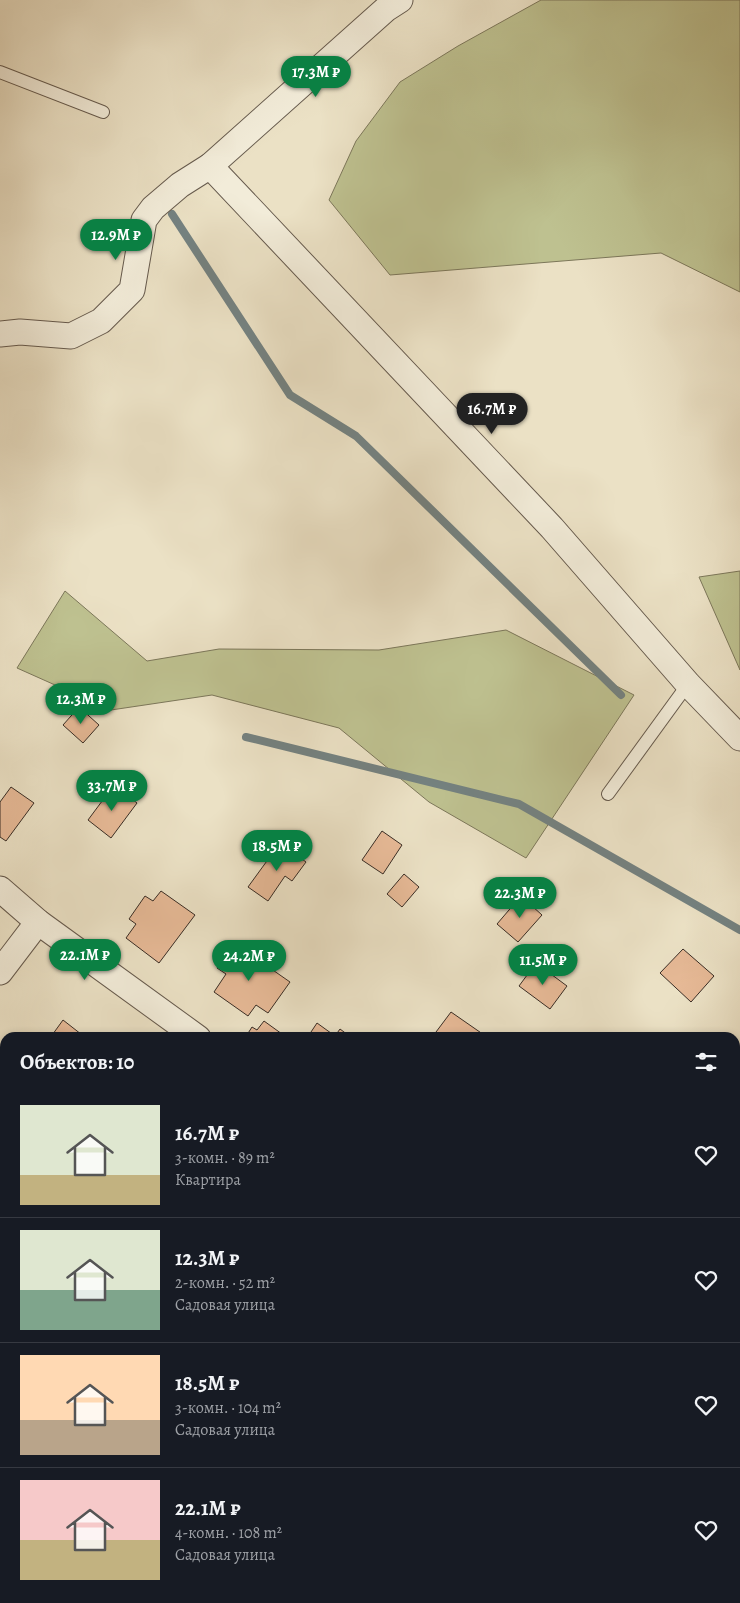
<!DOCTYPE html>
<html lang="ru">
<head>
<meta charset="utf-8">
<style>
	:root { --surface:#171b24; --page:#20242c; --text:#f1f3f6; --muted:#9ea1a6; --line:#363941; --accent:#0b8043 }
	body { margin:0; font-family:Alegreya,serif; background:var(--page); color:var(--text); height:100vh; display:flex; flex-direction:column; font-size:19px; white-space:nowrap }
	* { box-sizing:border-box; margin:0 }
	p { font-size:16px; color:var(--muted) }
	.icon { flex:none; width:28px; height:28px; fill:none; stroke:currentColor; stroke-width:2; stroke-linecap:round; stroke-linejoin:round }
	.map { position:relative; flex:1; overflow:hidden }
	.side { position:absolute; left:0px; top:1032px; width:740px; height:571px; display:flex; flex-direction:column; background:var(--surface); border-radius:15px 15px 0 0; box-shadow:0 2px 8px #0003 }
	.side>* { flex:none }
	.price { position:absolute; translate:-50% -42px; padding:0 11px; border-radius:18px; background:var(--accent); color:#fff; font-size:16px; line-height:32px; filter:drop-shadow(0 1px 2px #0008) }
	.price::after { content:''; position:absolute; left:50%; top:30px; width:15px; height:11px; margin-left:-8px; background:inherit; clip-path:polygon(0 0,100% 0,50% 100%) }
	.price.selected { background:#222; color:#fff }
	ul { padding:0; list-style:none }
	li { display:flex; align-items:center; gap:15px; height:125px; padding:0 20px }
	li+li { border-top:1px solid var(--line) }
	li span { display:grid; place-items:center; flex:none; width:140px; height:100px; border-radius:0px; color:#555 }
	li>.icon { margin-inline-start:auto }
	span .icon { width:60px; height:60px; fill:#fffc; stroke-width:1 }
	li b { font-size:21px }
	h2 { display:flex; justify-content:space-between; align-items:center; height:60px; padding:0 20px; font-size:21px }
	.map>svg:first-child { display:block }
	.green { fill:#bec190; stroke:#7c775a }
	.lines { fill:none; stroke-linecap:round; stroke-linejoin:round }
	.stream { stroke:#748281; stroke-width:8 }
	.building { fill:#e6b996; stroke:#392d25 }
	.lane-casing { stroke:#665a4d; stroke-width:14 }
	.street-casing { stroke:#665a4d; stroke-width:27 }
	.lane { stroke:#f2ecd9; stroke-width:12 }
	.street { stroke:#f2ecd9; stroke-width:25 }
</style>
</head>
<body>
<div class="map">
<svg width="740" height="1603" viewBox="0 0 740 1603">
	<rect width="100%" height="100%" fill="#ebe1c5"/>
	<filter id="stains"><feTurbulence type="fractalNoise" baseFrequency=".004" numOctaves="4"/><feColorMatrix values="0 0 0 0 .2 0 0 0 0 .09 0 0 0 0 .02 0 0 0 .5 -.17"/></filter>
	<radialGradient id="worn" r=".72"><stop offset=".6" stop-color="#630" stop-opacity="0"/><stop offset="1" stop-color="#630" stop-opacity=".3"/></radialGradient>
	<!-- green -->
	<g class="green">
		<polygon points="541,0 740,0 740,292 661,253 390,275 329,200 356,141 400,82 458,46"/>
		<polygon points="740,571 740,670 699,577"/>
		<polygon points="65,591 147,661 219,649 379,650 506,630 634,695 526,858 429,802 339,728 212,695 111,710 17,668"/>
		<polygon points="740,1088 740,1603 225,1603 227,1599 735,1599 735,1097"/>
	</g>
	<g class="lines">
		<!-- stream -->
		<g class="stream">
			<polyline points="172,214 290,395 356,436 621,695"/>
			<polyline points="246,737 519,804 740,930"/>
			<polyline points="735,1284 740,1279"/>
			<polyline points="735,1533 740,1537"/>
		</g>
	</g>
	<!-- building -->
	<g class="building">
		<polygon points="79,707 99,725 83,743 63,725"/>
		<polygon points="114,785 137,803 111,838 88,820"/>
		<polygon points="11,787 34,803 6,841 0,837 0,802"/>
		<polygon points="382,831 402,845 383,874 362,860"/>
		<polygon points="280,843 306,862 292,881 285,876 268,901 248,887"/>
		<polygon points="404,874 419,887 402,907 387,894"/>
		<polygon points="161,891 195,915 159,963 126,938 136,924 129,919 145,896 153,901"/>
		<polygon points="521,896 542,915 518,942 497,924"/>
		<polygon points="234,943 290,982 268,1013 256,1005 248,1016 214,992 226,974 217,968"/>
		<polygon points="683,949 714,976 691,1002 660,973"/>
		<polygon points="536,963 567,986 550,1009 519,986"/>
		<polygon points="451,1012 487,1037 444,1038 436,1032"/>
		<polygon points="63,1020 86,1038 50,1038"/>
		<polygon points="264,1021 282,1034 279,1038 245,1038 252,1027 257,1030"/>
		<polygon points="317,1023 335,1036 340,1029 352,1038 307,1038"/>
		<polygon points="5,1367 5,1379 0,1375"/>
	</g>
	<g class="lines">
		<defs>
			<g id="lane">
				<polyline points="0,72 103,112"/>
				<polyline points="608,794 688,684"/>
			</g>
			<g id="street">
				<polyline points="210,166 552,528 688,684 740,738"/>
				<polyline points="0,334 20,332 71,336 101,321 132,290 144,220 153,208 180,185 210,166 386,9 400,0"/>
				<polyline points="0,889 38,922 198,1038"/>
				<polyline points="0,972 38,922"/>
				<polyline points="735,1067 740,1059"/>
			</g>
		</defs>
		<!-- lane casing -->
		<use href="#lane" class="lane-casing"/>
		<!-- street casing -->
		<use href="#street" class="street-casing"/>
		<!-- lane -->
		<use href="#lane" class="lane"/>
		<!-- street -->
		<use href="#street" class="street"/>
	</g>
	<rect width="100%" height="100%" filter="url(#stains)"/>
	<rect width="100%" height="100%" fill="url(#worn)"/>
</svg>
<b class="price" style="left:316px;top:98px">17.3M ₽</b>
<b class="price" style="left:116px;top:261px">12.9M ₽</b>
<b class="price selected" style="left:492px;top:435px">16.7M ₽</b>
<b class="price" style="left:81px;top:725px">12.3M ₽</b>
<b class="price" style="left:112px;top:812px">33.7M ₽</b>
<b class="price" style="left:277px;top:872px">18.5M ₽</b>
<b class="price" style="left:520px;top:919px">22.3M ₽</b>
<b class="price" style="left:85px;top:981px">22.1M ₽</b>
<b class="price" style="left:249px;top:982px">24.2M ₽</b>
<b class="price" style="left:543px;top:986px">11.5M ₽</b>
<section class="side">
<h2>Объектов: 10<svg class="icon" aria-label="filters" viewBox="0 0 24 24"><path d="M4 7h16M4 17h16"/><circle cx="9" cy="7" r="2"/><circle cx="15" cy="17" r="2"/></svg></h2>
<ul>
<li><span style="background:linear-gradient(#dfe7d0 70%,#c2b280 0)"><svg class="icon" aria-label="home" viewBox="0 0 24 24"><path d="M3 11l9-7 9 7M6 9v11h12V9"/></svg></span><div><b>16.7M ₽</b><p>3-комн. · 89 m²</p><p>Квартира</p></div><svg class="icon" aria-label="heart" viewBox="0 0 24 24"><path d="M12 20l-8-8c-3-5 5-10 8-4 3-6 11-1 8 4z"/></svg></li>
<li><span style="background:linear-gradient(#dfe7d0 60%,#7fa58c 0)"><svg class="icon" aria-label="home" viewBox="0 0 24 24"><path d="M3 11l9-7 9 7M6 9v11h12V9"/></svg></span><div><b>12.3M ₽</b><p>2-комн. · 52 m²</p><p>Садовая улица</p></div><svg class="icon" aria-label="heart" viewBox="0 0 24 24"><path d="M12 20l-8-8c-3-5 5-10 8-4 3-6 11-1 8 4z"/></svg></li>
<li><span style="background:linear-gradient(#ffd9b3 65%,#b9a48a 0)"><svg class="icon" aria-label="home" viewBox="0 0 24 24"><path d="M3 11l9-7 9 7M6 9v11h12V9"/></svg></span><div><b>18.5M ₽</b><p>3-комн. · 104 m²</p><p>Садовая улица</p></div><svg class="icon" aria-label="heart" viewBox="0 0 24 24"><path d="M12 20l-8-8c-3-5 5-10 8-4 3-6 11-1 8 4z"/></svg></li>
<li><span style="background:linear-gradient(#f6c9c9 60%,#c2b280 0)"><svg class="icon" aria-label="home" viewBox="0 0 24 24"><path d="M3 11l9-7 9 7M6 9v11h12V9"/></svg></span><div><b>22.1M ₽</b><p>4-комн. · 108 m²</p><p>Садовая улица</p></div><svg class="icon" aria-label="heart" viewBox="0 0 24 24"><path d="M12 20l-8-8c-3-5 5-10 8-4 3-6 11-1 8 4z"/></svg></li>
</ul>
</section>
</div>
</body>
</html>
